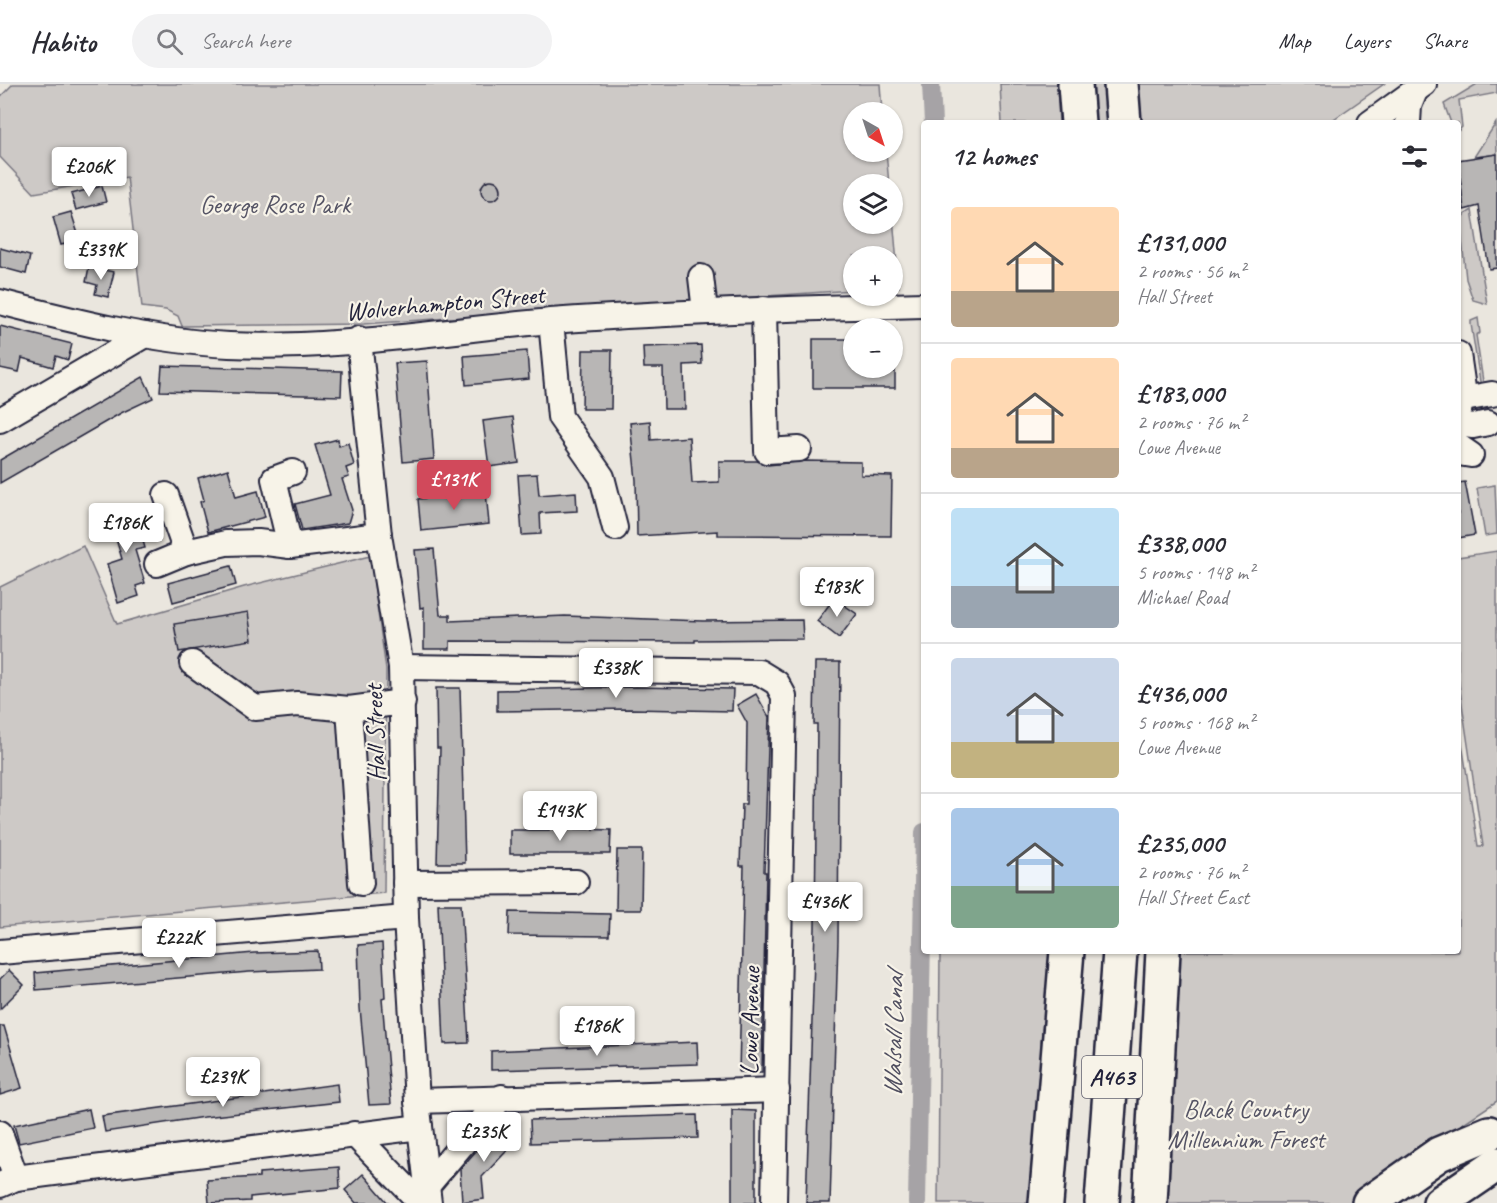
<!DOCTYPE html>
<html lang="en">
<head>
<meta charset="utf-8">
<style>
	:root { --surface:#fff; --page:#f2f2f3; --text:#2b2b33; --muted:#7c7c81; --line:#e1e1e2; --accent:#d1495b }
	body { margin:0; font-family:Caveat,sans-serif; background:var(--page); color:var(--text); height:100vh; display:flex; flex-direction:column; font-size:22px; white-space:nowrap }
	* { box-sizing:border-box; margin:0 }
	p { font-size:20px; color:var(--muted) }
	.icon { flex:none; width:33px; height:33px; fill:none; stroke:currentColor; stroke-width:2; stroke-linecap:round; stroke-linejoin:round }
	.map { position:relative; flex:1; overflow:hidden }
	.sheet { position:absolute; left:921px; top:36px; width:540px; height:834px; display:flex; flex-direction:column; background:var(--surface); border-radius:6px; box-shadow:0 2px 4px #0004 }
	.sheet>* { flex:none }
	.needle { width:39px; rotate:141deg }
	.tools { position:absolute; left:843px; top:18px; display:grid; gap:12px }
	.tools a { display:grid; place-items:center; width:60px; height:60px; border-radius:50%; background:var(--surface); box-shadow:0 2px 4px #0004; font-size:30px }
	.price { position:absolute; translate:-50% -51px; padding:0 14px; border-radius:6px; background:#fff; color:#222; font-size:20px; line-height:39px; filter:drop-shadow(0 2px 3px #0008) }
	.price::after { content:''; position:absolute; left:50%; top:36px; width:18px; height:14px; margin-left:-9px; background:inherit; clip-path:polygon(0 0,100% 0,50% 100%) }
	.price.current { background:var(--accent); color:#fff }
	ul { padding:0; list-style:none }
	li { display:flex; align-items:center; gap:18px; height:150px; padding:0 30px }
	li+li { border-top:2px solid var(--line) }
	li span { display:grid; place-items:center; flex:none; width:168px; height:120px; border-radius:6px; color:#555 }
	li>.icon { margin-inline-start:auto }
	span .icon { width:72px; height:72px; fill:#fffc; stroke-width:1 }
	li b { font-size:26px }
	h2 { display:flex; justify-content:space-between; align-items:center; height:72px; padding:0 30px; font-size:26px }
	header { display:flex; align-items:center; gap:36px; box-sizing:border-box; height:84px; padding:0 30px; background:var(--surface); border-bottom:2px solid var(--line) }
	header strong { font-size:28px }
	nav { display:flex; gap:33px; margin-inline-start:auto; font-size:21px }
	.search { width:420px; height:54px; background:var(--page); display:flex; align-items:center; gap:15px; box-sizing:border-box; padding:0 21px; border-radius:33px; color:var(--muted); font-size:22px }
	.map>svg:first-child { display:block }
	.green { fill:#cdc9c6; stroke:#787680; stroke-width:1.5 }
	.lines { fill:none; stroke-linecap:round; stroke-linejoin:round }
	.canal { stroke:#a6a3a6; stroke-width:18 }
	.building { fill:#b8b6b5; stroke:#22223b; stroke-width:1.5 }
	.minor-casing { stroke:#22223b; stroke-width:28 }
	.highway-casing { stroke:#22223b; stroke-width:38 }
	.minor { stroke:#f7f3e8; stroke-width:24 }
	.highway { stroke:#f7f3e8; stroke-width:33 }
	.labels { text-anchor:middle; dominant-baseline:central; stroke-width:4.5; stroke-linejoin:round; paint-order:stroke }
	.shield { fill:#f7f3e8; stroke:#62616f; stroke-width:1.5 }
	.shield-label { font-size:24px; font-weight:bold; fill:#22223b }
	.park-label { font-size:26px; fill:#555465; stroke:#f7f3e8 }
	.street-label { font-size:26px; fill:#22223b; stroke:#f7f3e8 }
	.water-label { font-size:27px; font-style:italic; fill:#504f60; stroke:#f7f3e8 }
</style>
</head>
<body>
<header>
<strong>Habito</strong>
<div class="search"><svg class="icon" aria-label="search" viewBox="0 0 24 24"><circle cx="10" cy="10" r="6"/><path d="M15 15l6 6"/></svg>Search here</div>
<nav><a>Map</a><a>Layers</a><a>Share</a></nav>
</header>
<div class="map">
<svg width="1497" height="1119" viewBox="0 0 1497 1119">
	<rect width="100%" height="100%" fill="#eae6de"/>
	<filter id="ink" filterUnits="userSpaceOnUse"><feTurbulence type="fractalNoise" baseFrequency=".0167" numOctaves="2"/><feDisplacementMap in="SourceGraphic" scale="12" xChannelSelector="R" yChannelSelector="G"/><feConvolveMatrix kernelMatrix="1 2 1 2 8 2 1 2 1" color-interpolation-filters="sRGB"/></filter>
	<g filter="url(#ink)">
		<!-- green -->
		<g class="green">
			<polygon points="13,0 880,0 882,28 854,28 854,68 886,68 889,100 854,100 854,140 892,140 893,133 899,203 893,204 892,172 854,172 853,206 364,240 182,242 178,232 166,226 142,223 127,93 34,109 0,73 0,13"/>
			<polygon points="1000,0 1057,0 1059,39 1002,39"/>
			<polygon points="1083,0 1111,0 1112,39 1086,39"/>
			<polygon points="1136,0 1384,0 1328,39 1139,39"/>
			<polygon points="1477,0 1497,0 1497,9 1459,16 1462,43 1458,47 1458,39 1451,39 1444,20"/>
			<polygon points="1496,39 1497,70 1474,73"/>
			<polygon points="1472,126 1487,220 1473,216 1466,195 1460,137 1464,131"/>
			<polygon points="1478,234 1480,249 1476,251 1484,304 1481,304 1471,240 1471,237"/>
			<polygon points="1495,401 1497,450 1485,452 1477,404"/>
			<polygon points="83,462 117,540 244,503 370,472 386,586 384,809 0,843 0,503"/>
			<polygon points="1497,467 1497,1017 1400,1081 1353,1119 1165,1119 1173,867 1458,867 1458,634 1478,762 1483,762 1458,593 1458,473"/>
			<polygon points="940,867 1053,867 1042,946 1033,1119 938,1119"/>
		</g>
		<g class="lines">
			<!-- canal -->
			<g class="canal">
				<polyline points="931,0 933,39"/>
				<polyline points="917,1119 924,748"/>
			</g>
		</g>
		<!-- building -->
		<g class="building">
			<polygon points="1497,70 1497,184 1489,185 1479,122 1464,126 1458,76"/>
			<circle cx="491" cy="106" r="10"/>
			<polygon points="102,102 106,118 76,126 71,110"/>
			<polygon points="71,128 80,156 61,161 53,133"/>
			<polygon points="0,164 30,172 26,190 0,183"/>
			<polygon points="89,183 114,188 108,213 95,210 97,201 86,198"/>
			<polygon points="0,242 72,260 68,276 56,272 53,283 22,274 19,288 0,284"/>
			<polygon points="813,255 854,255 854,284 895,284 895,304 813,304"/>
			<polygon points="701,261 702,280 684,281 685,325 664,325 663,284 644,284 643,263"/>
			<polygon points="583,266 612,266 611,325 582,325"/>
			<polygon points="527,267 529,295 466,301 464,272"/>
			<polygon points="427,277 434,375 403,378 395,279"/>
			<polygon points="162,282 342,287 341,312 160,307"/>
			<polygon points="143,293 153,314 121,329 0,399 0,376"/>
			<polygon points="513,333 519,379 489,383 483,337"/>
			<polygon points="650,337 651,356 689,353 692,399 719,398 719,377 757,377 768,381 806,377 861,378 861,391 892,392 891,452 718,451 718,447 637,452 636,396 630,339"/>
			<polygon points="338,355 339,362 348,359 354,381 346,384 349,393 342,395 352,426 348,439 302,446 295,420 330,411 315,361"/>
			<polygon points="228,385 236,413 258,407 265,433 208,448 200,418 204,416 198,394"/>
			<polygon points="537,390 539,411 576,408 577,427 540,429 541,450 522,451 518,391"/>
			<polygon points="1465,398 1475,451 1458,454 1458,399"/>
			<polygon points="486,408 489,440 421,447 418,415"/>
			<polygon points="133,421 145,464 135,466 145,499 136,502 139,512 118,519 107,480 122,475 108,428"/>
			<polygon points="434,465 440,531 450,531 450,537 565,532 703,537 802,536 803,555 695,556 695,558 450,557 450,565 424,565 424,523 420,524 415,466"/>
			<polygon points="231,482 236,501 173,518 168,499"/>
			<polygon points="834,514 857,530 839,554 817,537"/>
			<polygon points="248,528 252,556 179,568 174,540"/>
			<polygon points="815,578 840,578 838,857 830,1119 806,1119 815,845 817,640 814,640"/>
			<polygon points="636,603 733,605 732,627 630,625 497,627 497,606"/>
			<polygon points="436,604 460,604 465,779 437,779 440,664 437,664"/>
			<polygon points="756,610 769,633 764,788 766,788 762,988 739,988 744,782 740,782 742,720 746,720 747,639 737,621"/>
			<polygon points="549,744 611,746 610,770 510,770 510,746 549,746"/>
			<polygon points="617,766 642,766 641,826 616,826"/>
			<polygon points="438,820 461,820 469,959 444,960"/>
			<polygon points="510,828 610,830 609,852 509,851"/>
			<polygon points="382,859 385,914 382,915 391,1020 369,1021 360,924 358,861"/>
			<polygon points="318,867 319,885 249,888 36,906 35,889 254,869"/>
			<polygon points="9,886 24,901 0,925 0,895"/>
			<polygon points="0,942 4,942 22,1004 0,1011"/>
			<polygon points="697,958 698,980 491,986 491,967"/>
			<polygon points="337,1000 339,1018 204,1033 105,1048 102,1032"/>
			<polygon points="89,1025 93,1044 19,1059 14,1041"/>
			<polygon points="732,1026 756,1027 756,1119 732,1119"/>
			<polygon points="697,1031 698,1054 531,1059 530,1036"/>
			<polygon points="501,1039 518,1055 482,1093 484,1115 462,1118 460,1085"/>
			<polygon points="339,1083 340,1104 250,1113 250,1117 209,1119 207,1096 259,1093 259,1089"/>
			<polygon points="363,1090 388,1119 356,1119 345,1106"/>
		</g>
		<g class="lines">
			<defs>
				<g id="minor">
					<polyline points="1370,39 1424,0"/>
					<polyline points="1408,39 1409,22 1416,5"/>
					<polyline points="701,193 705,227"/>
					<path d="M0,218C74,237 152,257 229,261C333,266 447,246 551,237C675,228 799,224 924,221"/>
					<polyline points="764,225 767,367 799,365"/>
					<polyline points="551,237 560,333 602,393 615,444"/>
					<polyline points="359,255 379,451 401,583 406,834 417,1017 429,1119"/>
					<polyline points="1458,270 1463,304 1458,333"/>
					<polyline points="1458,316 1492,310"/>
					<polyline points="0,336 145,251"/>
					<polyline points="1458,340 1473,342 1488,339"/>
					<polyline points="1458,362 1471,371 1458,369"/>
					<polyline points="166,411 186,468"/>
					<polyline points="290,462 274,395 293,388"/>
					<polyline points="157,480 186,468 226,459 258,458 290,462 379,451"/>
					<polyline points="192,579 255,624 297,620 349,625"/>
					<polyline points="401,583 759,588 777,599 784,612 774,1119"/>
					<polyline points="361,799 349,625 403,618"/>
					<polyline points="405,799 576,798"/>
					<polyline points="0,868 406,834"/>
					<polyline points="417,1017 777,1006"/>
					<polyline points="0,1049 16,1094"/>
					<polyline points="354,1050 421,1119"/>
					<polyline points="0,1101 16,1094 46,1090 420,1043"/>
					<polyline points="427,1102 502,1013"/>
				</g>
				<g id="highway">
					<polyline points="1075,0 1078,39"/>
					<polyline points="1121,0 1124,39"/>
					<polyline points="1046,1119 1067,867"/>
					<polyline points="1102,1119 1120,867"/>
					<polyline points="1150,1119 1163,867"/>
					<polyline points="1369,1119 1439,1070 1489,1049"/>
					<polyline points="1440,1119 1497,1080"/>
				</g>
			</defs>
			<!-- minor casing -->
			<use href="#minor" class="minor-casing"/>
			<!-- highway casing -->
			<use href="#highway" class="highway-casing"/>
			<!-- minor -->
			<use href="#minor" class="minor"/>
			<!-- highway -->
			<use href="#highway" class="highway"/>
		</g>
	</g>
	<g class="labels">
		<!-- shield labels -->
		<rect class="shield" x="1082" y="972" width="60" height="42" rx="4.5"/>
		<g class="shield-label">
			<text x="1112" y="993">A463</text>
		</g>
		<!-- park labels -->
		<g class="park-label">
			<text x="275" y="120">George Rose Park</text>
			<text x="1246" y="1025">Black Country<tspan x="1246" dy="30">Millennium Forest</tspan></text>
		</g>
		<!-- street labels -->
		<g class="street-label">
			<text transform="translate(445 219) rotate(-5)">Wolverhampton Street</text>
			<text transform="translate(375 649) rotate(-92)">Hall Street</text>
			<text transform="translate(750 937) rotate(-89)">Lowe Avenue</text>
		</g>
		<!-- water labels -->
		<g class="water-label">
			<text transform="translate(893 951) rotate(-89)">Walsall Canal</text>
		</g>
	</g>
</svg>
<div class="tools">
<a><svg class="needle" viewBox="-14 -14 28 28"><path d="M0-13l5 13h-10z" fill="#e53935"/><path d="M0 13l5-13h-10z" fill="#7c7c81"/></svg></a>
<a><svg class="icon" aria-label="layers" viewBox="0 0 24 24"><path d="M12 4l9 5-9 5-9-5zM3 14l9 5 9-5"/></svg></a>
<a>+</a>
<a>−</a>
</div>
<b class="price" style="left:89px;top:114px">£206K</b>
<b class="price" style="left:101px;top:197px">£339K</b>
<b class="price current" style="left:454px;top:427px">£131K</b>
<b class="price" style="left:126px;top:470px">£186K</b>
<b class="price" style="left:837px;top:534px">£183K</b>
<b class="price" style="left:616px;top:615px">£338K</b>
<b class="price" style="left:560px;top:758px">£143K</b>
<b class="price" style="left:825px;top:849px">£436K</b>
<b class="price" style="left:179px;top:885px">£222K</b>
<b class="price" style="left:597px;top:973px">£186K</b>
<b class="price" style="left:223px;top:1024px">£239K</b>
<b class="price" style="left:484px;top:1079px">£235K</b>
<section class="sheet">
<h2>12 homes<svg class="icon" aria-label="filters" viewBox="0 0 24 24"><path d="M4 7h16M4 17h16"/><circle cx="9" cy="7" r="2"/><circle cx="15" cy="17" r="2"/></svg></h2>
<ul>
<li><span style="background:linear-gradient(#ffd9b3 70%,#b9a48a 0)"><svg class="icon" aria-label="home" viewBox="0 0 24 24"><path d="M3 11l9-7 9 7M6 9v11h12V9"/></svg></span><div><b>£131,000</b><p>2 rooms · 56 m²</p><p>Hall Street</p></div></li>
<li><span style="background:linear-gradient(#ffd9b3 75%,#b9a48a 0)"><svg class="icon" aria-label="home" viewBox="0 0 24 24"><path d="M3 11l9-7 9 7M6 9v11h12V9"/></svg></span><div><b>£183,000</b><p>2 rooms · 76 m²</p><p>Lowe Avenue</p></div></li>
<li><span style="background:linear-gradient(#bfe0f5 65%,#9aa5b1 0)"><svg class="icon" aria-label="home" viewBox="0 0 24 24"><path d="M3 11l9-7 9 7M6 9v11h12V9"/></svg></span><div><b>£338,000</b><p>5 rooms · 148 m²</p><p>Michael Road</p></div></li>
<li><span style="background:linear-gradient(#c9d6e8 70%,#c2b280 0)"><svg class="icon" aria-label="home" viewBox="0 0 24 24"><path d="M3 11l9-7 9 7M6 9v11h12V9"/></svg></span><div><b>£436,000</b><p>5 rooms · 168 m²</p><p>Lowe Avenue</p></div></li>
<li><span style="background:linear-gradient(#a9c7e8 65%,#7fa58c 0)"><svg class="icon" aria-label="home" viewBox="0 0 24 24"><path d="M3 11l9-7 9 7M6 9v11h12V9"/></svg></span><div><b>£235,000</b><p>2 rooms · 76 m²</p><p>Hall Street East</p></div></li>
</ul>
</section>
</div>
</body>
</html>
